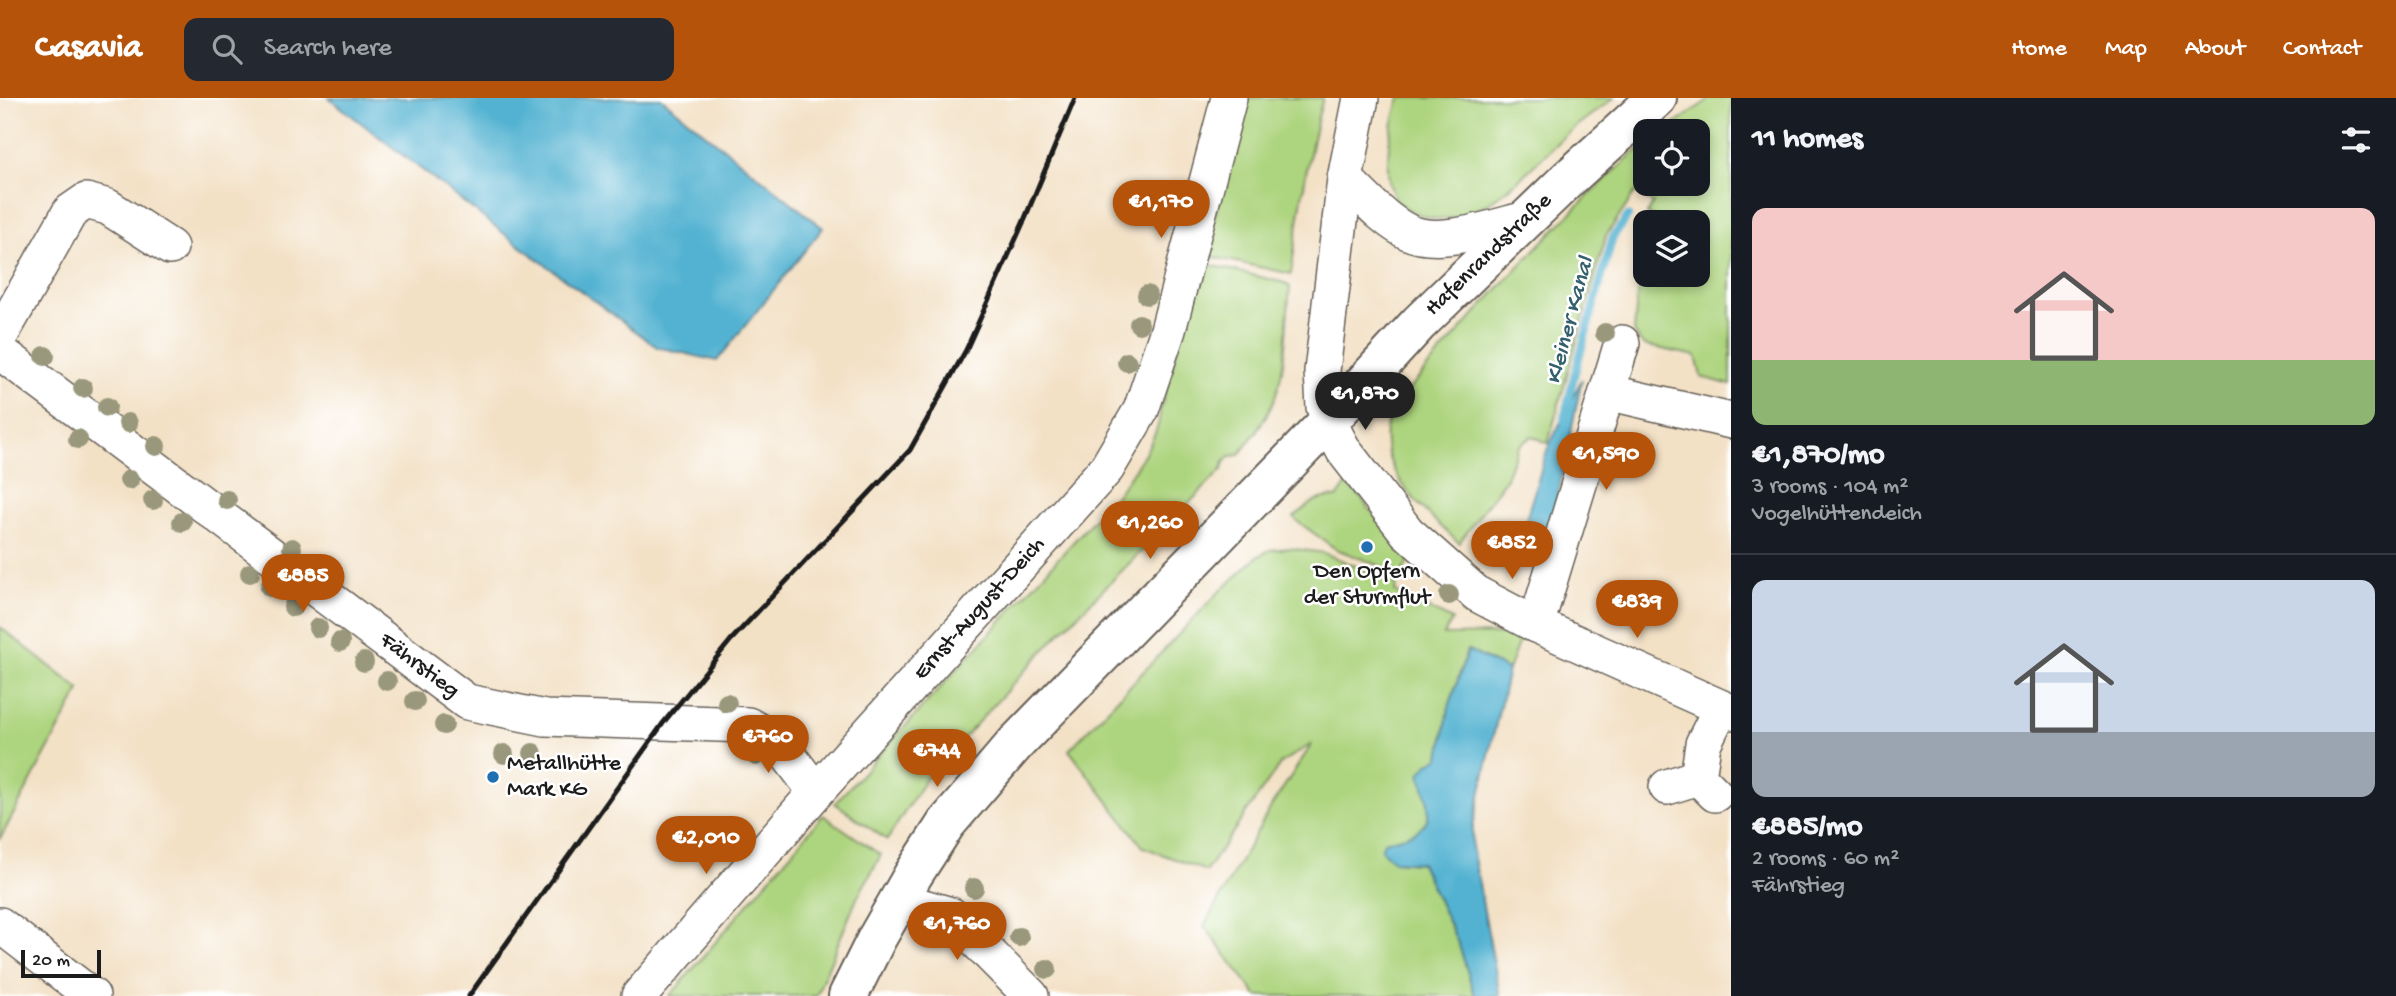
<!DOCTYPE html>
<html lang="en">
<head>
<meta charset="utf-8">
<style>
	:root { --surface:#171b24; --page:#242831; --text:#f1f3f6; --muted:#9ea1a6; --line:#363941; --accent:#b45309 }
	body { margin:0; font-family:"Gochi Hand",sans-serif; background:var(--page); color:var(--text); height:100vh; display:flex; flex-direction:column; font-size:26px; white-space:nowrap }
	* { box-sizing:border-box; margin:0 }
	p { font-size:23px; color:var(--muted) }
	.icon { flex:none; width:38px; height:38px; fill:none; stroke:currentColor; stroke-width:2; stroke-linecap:round; stroke-linejoin:round }
	.map { position:relative; flex:1; overflow:hidden }
	.drawer { display:flex; flex-direction:column; background:var(--surface); width:665px }
	.drawer>* { flex:none }
	.tools { position:absolute; left:1633px; top:21px; display:grid; gap:14px }
	.tools a { display:grid; place-items:center; width:77px; height:77px; border-radius:14px; background:var(--surface); box-shadow:0 4px 10px #0003; font-size:35px }
	.scale { position:absolute; left:21px; bottom:18px; width:80px; box-sizing:border-box; padding-left:7px; border:4px solid #1c1c1c; border-top:0; font-size:19px; line-height:24px; white-space:nowrap; color:#1c1c1c; -webkit-text-stroke:5px #fff; paint-order:stroke }
	.price { position:absolute; translate:-50% -60px; padding:0 16px; border-radius:24px; background:var(--accent); color:#fff; font-size:23px; line-height:46px; filter:drop-shadow(0 2px 4px #0008) }
	.price::after { content:''; position:absolute; left:50%; top:42px; width:21px; height:16px; margin-left:-10px; background:inherit; clip-path:polygon(0 0,100% 0,50% 100%) }
	.price.active { background:#222; color:#fff }
	ul { padding:0; list-style:none }
	li { display:grid; align-content:center; gap:14px; height:371px; padding:0 21px }
	li+li { border-top:2px solid var(--line) }
	li span { display:grid; place-items:center; height:217px; border-radius:14px; color:#555 }
	li>.icon { margin-inline-start:auto }
	span .icon { width:126px; height:126px; fill:#fffc; stroke-width:1 }
	li b { font-size:30px }
	h2 { display:flex; justify-content:space-between; align-items:center; height:84px; padding:0 21px; font-size:30px }
	header { display:flex; align-items:center; gap:42px; box-sizing:border-box; height:98px; padding:0 35px; background:var(--accent); color:#fff }
	header strong { font-size:33px }
	nav { display:flex; gap:38px; margin-inline-start:auto; font-size:24px }
	.search { width:490px; height:63px; background:var(--page); display:flex; align-items:center; gap:18px; box-sizing:border-box; padding:0 24px; border-radius:14px; color:var(--muted); font-size:26px }
	main { display:flex; flex:1; min-height:0 }
	.map>svg:first-child { display:block }
	.green { fill:#add47e; stroke:#64784d; stroke-width:2 }
	.water { fill:#52b2d1; stroke:#376776; stroke-width:2 }
	.lines { fill:none; stroke-linecap:round; stroke-linejoin:round }
	.stream { stroke:#52b2d1; stroke-width:8 }
	.minor-casing { stroke:#676158; stroke-width:38 }
	.major-casing { stroke:#676158; stroke-width:42 }
	.minor { stroke:#fff; stroke-width:35 }
	.major { stroke:#fff; stroke-width:38 }
	.rail { stroke:#1c1c1c; stroke-width:5 }
	.tree { fill:#99987b }
	.poi-dot { fill:#1f6fb2; stroke:#fff; stroke-width:2.5 }
	.labels { text-anchor:middle; dominant-baseline:central; stroke-width:5; stroke-linejoin:round; paint-order:stroke }
	.street-label { font-size:23px; fill:#1c1c1c; stroke:#fff }
	.poi-label { font-size:23px; fill:#1c1c1c; stroke:#fff }
	.water-label { font-size:24px; font-style:italic; fill:#34606d; stroke:#fff }
</style>
</head>
<body>
<header>
<strong>Casavia</strong>
<div class="search"><svg class="icon" aria-label="search" viewBox="0 0 24 24"><circle cx="10" cy="10" r="6"/><path d="M15 15l6 6"/></svg>Search here</div>
<nav><a>Home</a><a>Map</a><a>About</a><a>Contact</a></nav>
</header>
<main>
<div class="map">
<svg width="1731" height="898" viewBox="0 0 1731 898">
	<rect width="100%" height="100%" fill="#fff"/>
	<filter id="ink" filterUnits="userSpaceOnUse"><feTurbulence type="fractalNoise" baseFrequency=".0143" numOctaves="2"/><feDisplacementMap in="SourceGraphic" scale="14" xChannelSelector="R" yChannelSelector="G"/><feConvolveMatrix kernelMatrix="1 2 1 2 8 2 1 2 1" color-interpolation-filters="sRGB"/></filter>
	<filter id="wash" filterUnits="userSpaceOnUse"><feTurbulence type="fractalNoise" baseFrequency=".00686" numOctaves="4" result="noise"/><feDisplacementMap in="SourceGraphic" scale="28" xChannelSelector="R" yChannelSelector="G"/><feGaussianBlur stdDeviation="1.57" result="paint"/><feColorMatrix in="noise" values="0 0 0 0 0 0 0 0 0 0 0 0 0 0 0 0 0 1.4 0 .05"/><feComposite in="paint" operator="in"/></filter>
	<g filter="url(#wash)">
		<rect width="100%" height="100%" fill="#f3e1c6"/>
		<!-- green -->
		<g class="green">
			<path d="M1248,0H1323C1307,58 1299,116 1291,176L1204,157Z"/>
			<path d="M1400,0H1614C1597,13 1579,25 1563,39C1524,76 1462,152 1402,107C1377,89 1391,25 1400,0Z"/>
			<path d="M1711,0H1731V287L1701,279L1696,258L1643,247L1634,234L1639,175L1645,157V177H1698V124H1663L1647,116L1653,105L1635,95L1606,138L1548,345L1532,338L1518,349L1505,382L1459,445C1423,412 1363,362 1394,309C1449,244 1505,181 1565,121C1587,98 1612,76 1635,54L1645,47V86H1698V33H1665Z"/>
			<path d="M1202,165L1285,185L1290,189C1286,225 1287,267 1274,302C1266,321 1252,340 1239,357L1230,358L1224,364L1222,372L1056,539L925,682L887,742L835,705L1117,396C1131,376 1161,338 1160,313Z"/>
			<path d="M1346,387L1356,394L1410,461L1401,476L1336,451L1297,423L1294,419C1309,407 1317,397 1337,400Z"/>
			<path d="M1289,450L1324,455L1397,485L1395,494L1452,522L1444,537L1507,536L1519,543L1508,572L1467,552L1449,609L1440,659L1428,666C1429,686 1437,722 1417,734C1413,737 1406,738 1401,740L1394,763L1421,765L1459,847L1475,898H1257L1204,828L1272,707L1312,646L1281,665L1206,773L1143,749L1069,652L1217,496L1257,459L1270,452Z"/>
			<polygon points="0,529 80,592 0,741"/>
			<polygon points="823,717 881,757 857,800 816,898 670,898"/>
		</g>
		<!-- water -->
		<g class="water">
			<polygon points="329,0 661,0 823,130 717,263 657,249 524,151"/>
			<polygon points="1582,281 1545,458 1528,463 1517,451 1547,352"/>
			<path d="M1468,552L1508,572L1473,729L1472,749L1500,898H1475L1459,847L1421,765L1394,763L1381,752L1384,744C1434,732 1435,723 1420,676L1428,666L1440,659L1449,609Z"/>
		</g>
		<g class="lines">
			<!-- stream -->
			<polyline class="stream" points="1564,322 1574,278 1613,139 1628,118"/>
		</g>
	</g>
	<g filter="url(#ink)">
		<g class="lines">
			<defs>
				<g id="minor">
					<polyline points="1361,0 1345,81 1322,273 1324,309 1336,338 1344,353 1407,434 1477,496 1536,527 1731,614"/>
					<path d="M1345,81C1364,99 1384,122 1408,134C1439,149 1494,129 1526,121"/>
					<polyline points="0,238 70,114 86,103 108,109 170,149"/>
					<polyline points="0,254 467,604 545,620 748,627 778,644 816,694"/>
					<polyline points="1607,294 1731,323"/>
					<polyline points="1536,527 1622,245"/>
					<polyline points="1667,689 1698,679"/>
					<polyline points="1715,696 1698,679 1703,646 1721,610"/>
					<polyline points="899,802 951,817 1031,898"/>
					<polyline points="0,827 92,898"/>
					<polyline points="639,898 816,694 1107,370 1141,312 1168,232 1229,0"/>
				</g>
				<polyline id="major" points="848,898 877,840 913,777 946,726 1015,646 1329,323 1419,225 1566,83 1657,0"/>
			</defs>
			<!-- minor casing -->
			<use href="#minor" class="minor-casing"/>
			<!-- major casing -->
			<use href="#major" class="major-casing"/>
			<!-- minor -->
			<use href="#minor" class="minor"/>
			<!-- major -->
			<use href="#major" class="major"/>
			<!-- rail -->
			<polyline class="rail" points="469,898 664,624 731,542 910,352 966,252 1023,125 1075,0"/>
		</g>
		<!-- trees -->
		<g class="tree">
			<circle cx="1147" cy="197" r="10"/>
			<circle cx="1139" cy="226" r="10"/>
			<circle cx="1605" cy="235" r="10"/>
			<circle cx="45" cy="258" r="10"/>
			<circle cx="1127" cy="264" r="10"/>
			<circle cx="83" cy="290" r="10"/>
			<circle cx="107" cy="309" r="10"/>
			<circle cx="128" cy="325" r="10"/>
			<circle cx="78" cy="341" r="10"/>
			<circle cx="156" cy="348" r="10"/>
			<circle cx="129" cy="382" r="10"/>
			<circle cx="153" cy="402" r="10"/>
			<circle cx="227" cy="402" r="10"/>
			<circle cx="182" cy="424" r="10"/>
			<circle cx="292" cy="450" r="10"/>
			<circle cx="250" cy="475" r="10"/>
			<circle cx="270" cy="489" r="10"/>
			<circle cx="1449" cy="497" r="10"/>
			<circle cx="293" cy="509" r="10"/>
			<circle cx="318" cy="530" r="10"/>
			<circle cx="340" cy="544" r="10"/>
			<circle cx="364" cy="564" r="10"/>
			<circle cx="387" cy="583" r="10"/>
			<circle cx="415" cy="603" r="10"/>
			<circle cx="727" cy="605" r="10"/>
			<circle cx="444" cy="627" r="10"/>
			<circle cx="533" cy="655" r="10"/>
			<circle cx="504" cy="656" r="10"/>
			<circle cx="756" cy="658" r="10"/>
			<circle cx="974" cy="790" r="10"/>
			<circle cx="1019" cy="839" r="10"/>
			<circle cx="1047" cy="871" r="10"/>
		</g>
	</g>
	<!-- markers -->
	<g class="poi-dot">
		<circle cx="1367" cy="449" r="7"/>
		<circle cx="493" cy="679" r="7"/>
	</g>
	<g class="labels">
		<!-- street labels -->
		<g class="street-label">
			<text transform="translate(1489 157) rotate(-44)">Hafenrandstraße</text>
			<text transform="translate(980 511) rotate(-48)">Ernst-August-Deich</text>
			<text transform="translate(419 568) rotate(37)">Fährstieg</text>
		</g>
		<!-- poi labels -->
		<g class="poi-label">
			<text x="1367" y="474">Den Opfern<tspan x="1367" dy="26">der Sturmflut</tspan></text>
			<text x="507" y="666" text-anchor="start">Metallhütte<tspan x="507" dy="26">Mark KG</tspan></text>
		</g>
		<!-- water labels -->
		<g class="water-label">
			<text transform="translate(1571 223) rotate(-75)">Kleiner Kanal</text>
		</g>
	</g>
</svg>
<div class="tools">
<a><svg class="icon" aria-label="locate" viewBox="0 0 24 24"><circle cx="12" cy="12" r="6"/><path d="M12 2v4M12 18v4M2 12h4M18 12h4"/></svg></a>
<a><svg class="icon" aria-label="layers" viewBox="0 0 24 24"><path d="M12 4l9 5-9 5-9-5zM3 14l9 5 9-5"/></svg></a>
</div>
<div class="scale">20 m</div>
<b class="price" style="left:1161px;top:142px">€1,170</b>
<b class="price active" style="left:1365px;top:334px">€1,870</b>
<b class="price" style="left:1606px;top:394px">€1,590</b>
<b class="price" style="left:1150px;top:463px">€1,260</b>
<b class="price" style="left:1512px;top:483px">€852</b>
<b class="price" style="left:303px;top:516px">€885</b>
<b class="price" style="left:1637px;top:542px">€839</b>
<b class="price" style="left:768px;top:677px">€760</b>
<b class="price" style="left:937px;top:691px">€744</b>
<b class="price" style="left:706px;top:778px">€2,010</b>
<b class="price" style="left:957px;top:864px">€1,760</b>
</div>
<section class="drawer">
<h2>11 homes<svg class="icon" aria-label="filters" viewBox="0 0 24 24"><path d="M4 7h16M4 17h16"/><circle cx="9" cy="7" r="2"/><circle cx="15" cy="17" r="2"/></svg></h2>
<ul>
<li><span style="background:linear-gradient(#f6c9c9 70%,#8fb573 0)"><svg class="icon" aria-label="home" viewBox="0 0 24 24"><path d="M3 11l9-7 9 7M6 9v11h12V9"/></svg></span><div><b>€1,870/mo</b><p>3 rooms · 104 m²</p><p>Vogelhüttendeich</p></div></li>
<li><span style="background:linear-gradient(#c9d6e8 70%,#9aa5b1 0)"><svg class="icon" aria-label="home" viewBox="0 0 24 24"><path d="M3 11l9-7 9 7M6 9v11h12V9"/></svg></span><div><b>€885/mo</b><p>2 rooms · 60 m²</p><p>Fährstieg</p></div></li>
</ul>
</section>
</main>
</body>
</html>
